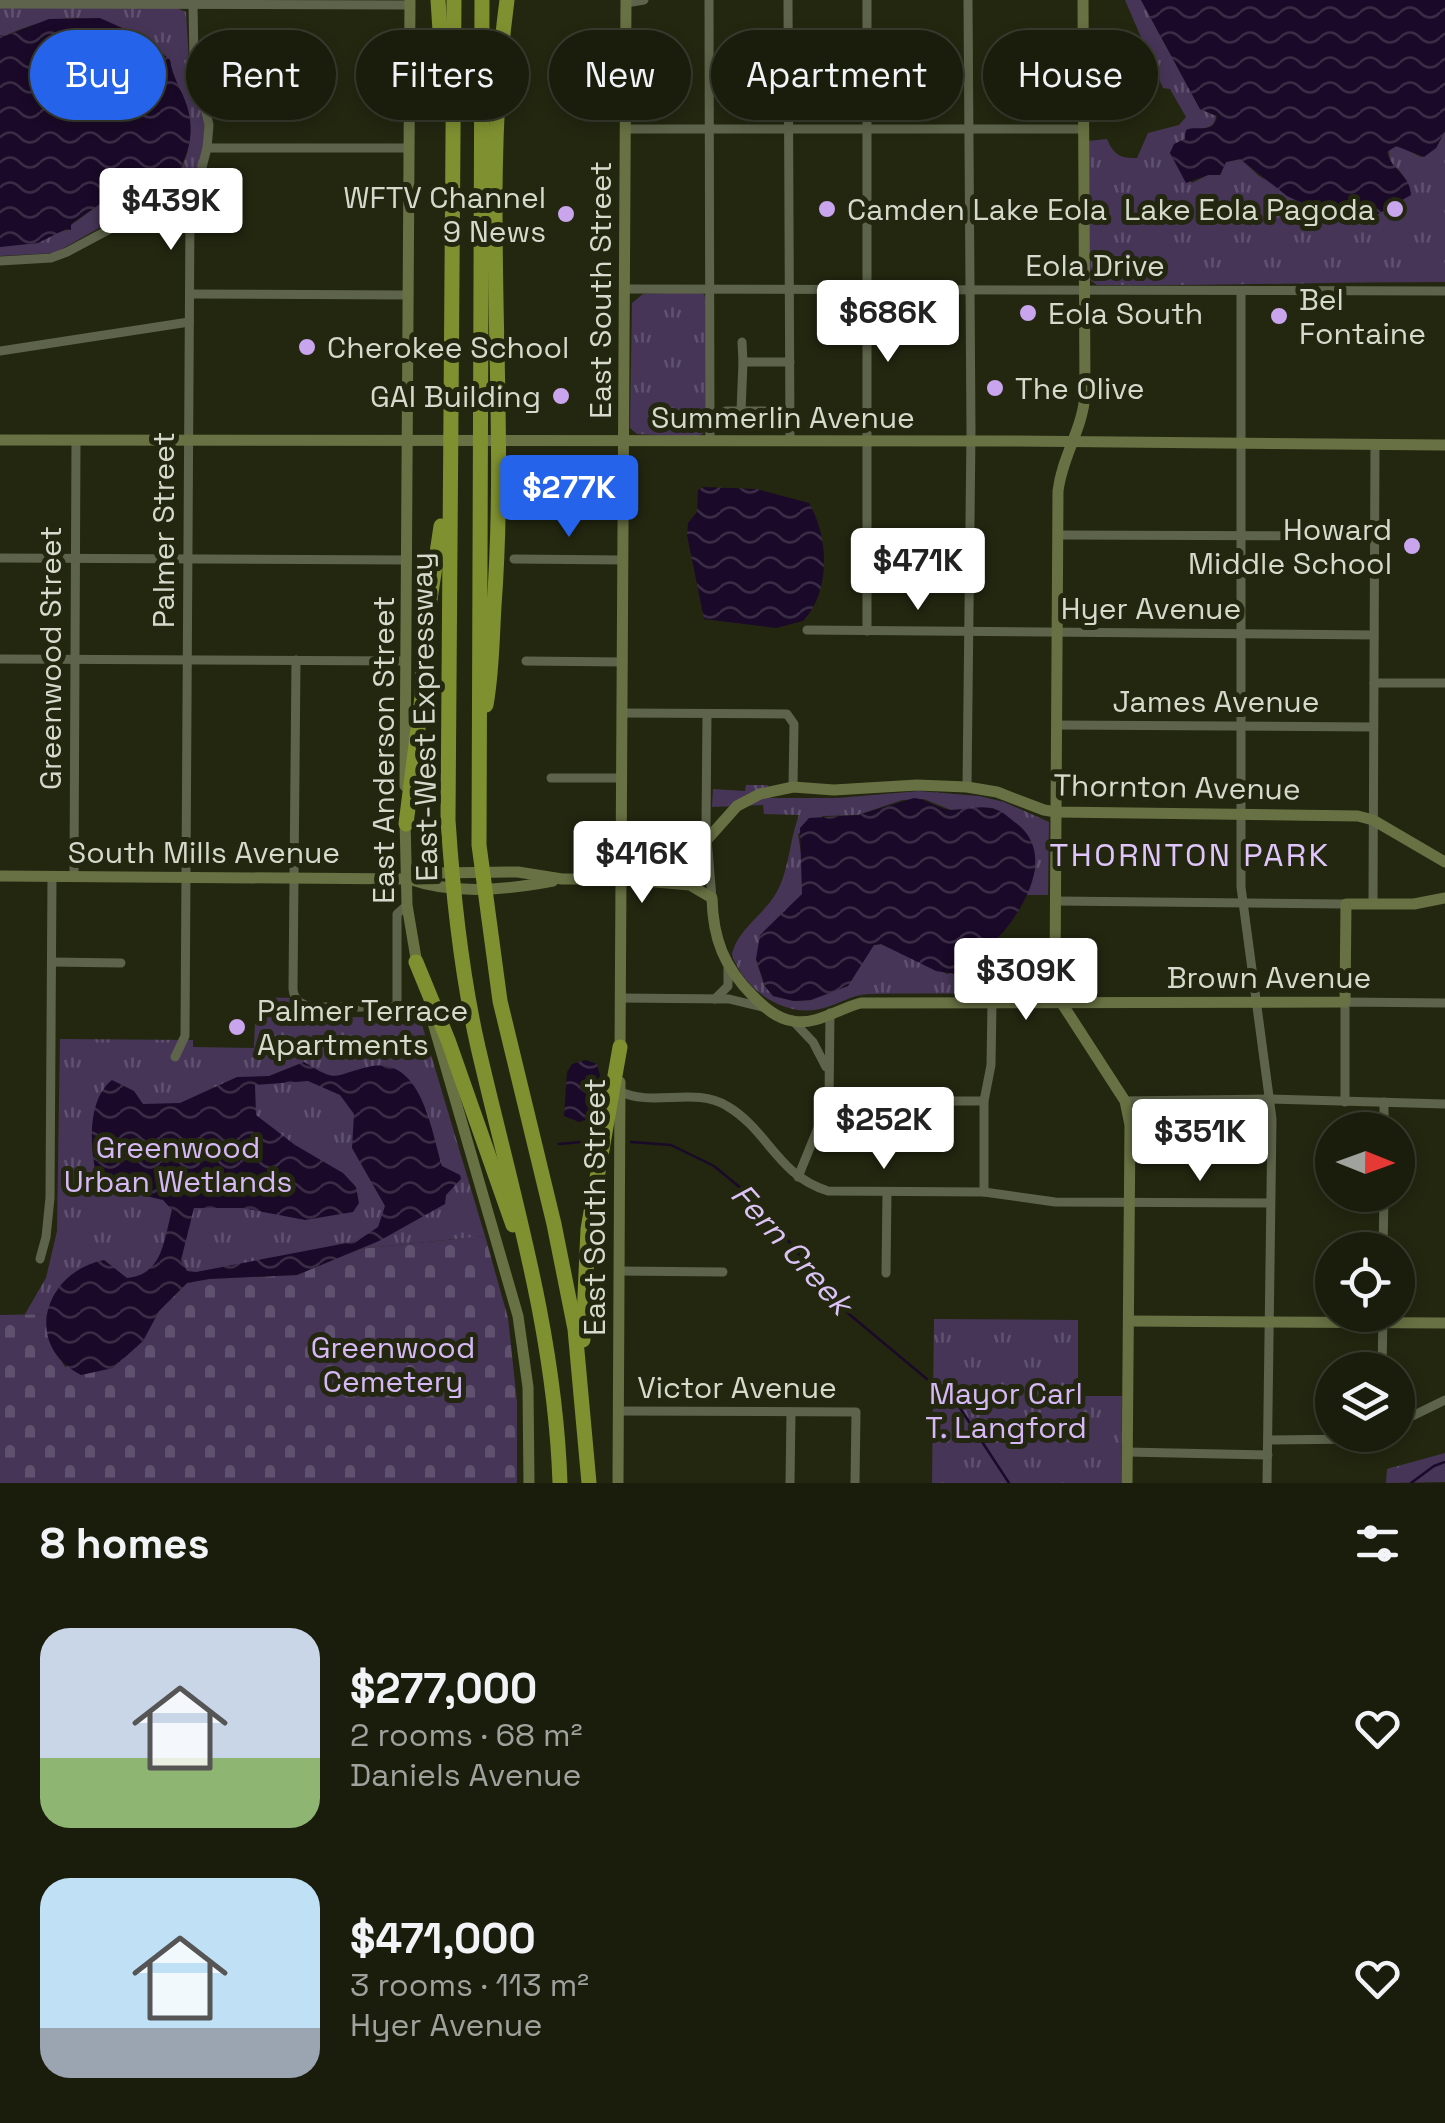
<!DOCTYPE html>
<html lang="en">
<head>
<meta charset="utf-8">
<style>
	:root { --surface:#1a1d0c; --page:#272a1a; --text:#f1f3f6; --muted:#9fa29d; --line:#383b2d; --accent:#2563eb }
	body { margin:0; font-family:"Space Grotesk",sans-serif; background:var(--page); color:var(--text); height:100vh; display:flex; flex-direction:column; font-size:38px; white-space:nowrap }
	* { box-sizing:border-box; margin:0 }
	p { font-size:32px; color:var(--muted) }
	.icon { flex:none; width:55px; height:55px; fill:none; stroke:currentColor; stroke-width:2; stroke-linecap:round; stroke-linejoin:round }
	.map { position:relative; height:1483px; overflow:hidden }
	.drawer { display:flex; flex-direction:column; background:var(--surface); flex:1 }
	.drawer>* { flex:none }
	.top-card { position:absolute; left:30px; top:30px; width:1385px; height:90px; display:flex; gap:20px }
	.needle { width:65px; rotate:91deg }
	.controls { position:absolute; left:1315px; top:1112px; display:grid; gap:20px }
	.controls a { display:grid; place-items:center; width:100px; height:100px; border-radius:50%; background:var(--surface); box-shadow:0 5px 15px #0003,0 0 0 2px var(--line); font-size:50px }
	.price { position:absolute; translate:-50% -85px; padding:0 22px; border-radius:10px; background:#fff; color:#222; font-size:32px; line-height:65px; filter:drop-shadow(0 2px 5px #0008) }
	.price::after { content:''; position:absolute; left:50%; top:60px; width:30px; height:22px; margin-left:-15px; background:inherit; clip-path:polygon(0 0,100% 0,50% 100%) }
	.price.active { background:var(--accent); color:#fff }
	ul { padding:0; list-style:none }
	li { display:flex; align-items:center; gap:30px; height:250px; padding:0 40px }
	li span { display:grid; place-items:center; flex:none; width:280px; height:200px; border-radius:30px; color:#555 }
	li>.icon { margin-inline-start:auto }
	span .icon { width:120px; height:120px; fill:#fffc; stroke-width:1 }
	li b { font-size:42px }
	h2 { display:flex; justify-content:space-between; align-items:center; height:120px; padding:0 40px; font-size:42px }
	.chip { padding:0 35px; border-radius:45px; background:var(--surface); box-shadow:0 5px 15px #0003,0 0 0 2px var(--line); font-size:35px; line-height:90px }
	.chip.active { background:var(--accent); color:#fff }
	.map>svg:first-child { display:block }
	.cemetery { fill:url(#cemetery-stones) }
	.park { fill:url(#park-tufts) }
	.water { fill:url(#water-waves); fill-rule:evenodd }
	.lines { fill:none; stroke-linecap:round; stroke-linejoin:round }
	.stream { stroke:#1a0928; stroke-width:2.5 }
	.street { stroke:#5e644b; stroke-width:9 }
	.secondary { stroke:#687143; stroke-width:11 }
	.highway { stroke:#7f9030; stroke-width:15 }
	.poi-dot { fill:#c9a5ee; stroke:#232710; stroke-width:4 }
	.labels { text-anchor:middle; dominant-baseline:central; stroke-width:10; stroke-linejoin:round; paint-order:stroke }
	.poi-label { font-size:30px; fill:#d6dacc; stroke:#232710; text-anchor:start }
	.street-label { font-size:30px; fill:#d6dacc; stroke:#232710 }
	.park-label { font-size:30px; fill:#d6b8f7; stroke:#232710 }
	.neighbourhood-label { font-size:32px; letter-spacing:2.5px; fill:#dfc5fc; stroke:#232710 }
	.water-label { font-size:32px; font-style:italic; fill:#dbc3f6; stroke:#232710 }
</style>
</head>
<body>
<div class="map">
<svg width="1445" height="1483" viewBox="0 0 1445 1483">
	<defs>
		<pattern id="cemetery-stones" width="16" height="16" patternUnits="userSpaceOnUse" patternTransform="scale(2.5)"><rect width="16" height="16" fill="#463557"/><path d="M2 7V4a2 2 0 0 1 4 0v3zM10 15v-3a2 2 0 0 1 4 0v3z" fill="#60526e"/></pattern>
		<pattern id="park-tufts" width="24" height="20" patternUnits="userSpaceOnUse" patternTransform="scale(2.5)"><rect width="24" height="20" fill="#463557"/><path d="M3 7l-1-3M5 7V3M7 7l1-3M15 17l-1-3M17 17v-4M19 17l1-3" fill="none" stroke="#60526e"/></pattern>
		<pattern id="water-waves" width="16" height="10" patternUnits="userSpaceOnUse" patternTransform="scale(2.5)"><rect width="16" height="10" fill="#1a0928"/><path d="M0 5q4-4 8 0t8 0" fill="none" stroke="#3b2c46"/></pattern>
	</defs>
	<rect width="100%" height="100%" fill="#232710"/>
	<!-- cemetery -->
	<polygon class="cemetery" points="485,1236 508,1318 517,1402 517,1483 0,1483 0,1315 46,1314 49,1340 65,1367 143,1341 159,1311 187,1283 209,1279 297,1275 358,1249"/>
	<!-- park -->
	<g class="park">
		<path d="M1125,0H1141L1200,109L1216,116C1214,134 1196,125 1185,133V139L1175,144L1170,153L1192,183L1208,175H1220L1226,162L1241,159L1259,176L1329,215H1376L1411,194L1400,171L1391,164L1388,149L1399,146L1421,157L1436,148L1445,131V282C1329,282 1213,286 1097,285L1089,279L1087,141L1107,139C1113,154 1120,159 1137,158L1148,133L1179,125L1186,117L1170,89L1163,88Z"/>
		<path d="M0,7L177,8L186,12L189,62L205,116L203,149L186,203L177,210L113,220L55,253L0,256V247L71,229V225L104,201L171,185C188,163 195,135 187,107C182,90 172,78 170,60C120,14 67,6 5,36L0,35Z"/>
		<polygon points="692,292 704,294 706,301 706,431 697,437 637,434 630,428 632,303 643,294"/>
		<path d="M746,785H768L770,798H838L919,791L979,796L1004,802L1049,822L1048,895H1026L1035,870L1013,821L993,808L951,810L924,799L902,800L858,815L823,816L798,834L802,860V894L756,959L764,985L773,996L794,1001L811,1000L874,945L881,944L947,974L968,967L976,960L984,993C945,994 906,993 868,994C851,995 839,1004 824,1008C786,1019 745,991 732,955C736,932 760,917 773,898C789,876 789,841 799,815L764,814L763,805L712,807L713,789L745,791Z"/>
		<path d="M256,997L291,998L301,1009L302,1018L368,1017L369,1011H375C399,1026 391,1029 420,1018L485,1236L358,1249L297,1275L209,1279L187,1283L159,1311L143,1341L113,1368L81,1375C56,1362 49,1341 46,1314H25L46,1278L57,1231L60,1039L193,1040V1047L254,1048Z"/>
		<polygon points="934,1319 1078,1320 1078,1396 1122,1396 1121,1483 932,1483"/>
		<polygon points="1445,1453 1445,1482 1386,1483 1387,1469"/>
	</g>
	<!-- water -->
	<g class="water">
		<path d="M1141,0H1445V131L1436,148L1424,157L1396,146L1387,152C1391,170 1410,174 1411,195L1376,215L1329,216L1287,196L1240,159L1226,162L1220,175H1208L1186,183L1170,153L1174,144L1185,139L1186,130C1197,125 1214,135 1217,116L1200,109Z"/>
		<path d="M100,18L140,36L170,60C172,77 182,90 187,106C196,136 187,157 173,182C164,199 154,203 134,203L129,197L104,201L71,224V230L66,229L38,243L0,247V35L5,36L49,19Z"/>
		<path d="M704,487L756,489L809,503C829,537 831,592 803,621L776,628L704,619L687,535L688,523L697,512L698,490Z"/>
		<path d="M914,798C927,799 938,809 951,810C967,810 981,804 997,810C1004,812 1010,819 1016,823C1070,864 998,949 957,974L936,971L881,944L874,945L848,986L811,1000L794,1001L773,996L765,986L756,959L760,935L802,894L800,828L809,818L858,815Z"/>
		<polygon points="586,1060 597,1064 601,1079 594,1117 579,1122 564,1116 567,1072 572,1064"/>
		<path d="M304,1062C340,1084 332,1075 368,1067C421,1054 431,1129 442,1166L460,1175L461,1179L446,1195L445,1204L379,1241L297,1275L209,1279L187,1283L159,1311L143,1341L113,1368L81,1375C22,1345 44,1272 104,1260L127,1278C163,1275 164,1239 172,1210L163,1200L99,1185C90,1156 85,1101 112,1080L134,1091L143,1104L180,1103L237,1077L269,1076ZM308,1081L340,1095L354,1114L352,1148L385,1206L378,1227L357,1241L196,1272L187,1271L181,1260L194,1208H243L305,1220L353,1212L359,1203L356,1187L343,1173L295,1145L256,1115L255,1085Z"/>
	</g>
	<g class="lines">
		<!-- stream -->
		<g class="stream">
			<polyline points="631,1142 671,1145 714,1166 760,1204 837,1304 958,1405 1009,1483"/>
			<polyline points="559,1144 581,1142"/>
			<polyline points="1411,1483 1434,1466 1445,1462"/>
		</g>
		<!-- street -->
		<g class="street">
			<polyline points="709,0 710,441"/>
			<polyline points="788,0 790,441"/>
			<polyline points="626,3 644,0"/>
			<polyline points="0,4 410,5"/>
			<polyline points="625,129 1083,129"/>
			<polyline points="207,148 409,148"/>
			<polyline points="0,261 51,258 67,252 125,221 190,213"/>
			<polyline points="624,289 1445,291"/>
			<polyline points="1241,291 1241,887 1272,1119 1267,1483"/>
			<polyline points="190,294 408,295"/>
			<polyline points="742,342 743,362"/>
			<polyline points="0,351 189,322"/>
			<polyline points="790,362 743,362 741,411 790,411"/>
			<polyline points="726,411 741,411"/>
			<polyline points="1058,535 1374,536"/>
			<polyline points="0,558 407,560"/>
			<polyline points="514,559 623,560"/>
			<polyline points="807,630 1374,635"/>
			<polyline points="867,631 867,0"/>
			<polyline points="0,659 406,661"/>
			<path d="M296,660L293,989C294,1001 302,1005 313,1007H397V914L407,905"/>
			<polyline points="526,661 623,662"/>
			<polyline points="1374,683 1445,683"/>
			<polyline points="622,713 787,714 794,724 793,787"/>
			<polyline points="707,714 706,826 712,898"/>
			<polyline points="1058,725 1373,727"/>
			<polyline points="551,778 622,778"/>
			<polyline points="967,787 971,432 968,0"/>
			<polyline points="74,876 76,440"/>
			<polyline points="1056,901 1346,904"/>
			<polyline points="1373,904 1375,444"/>
			<polyline points="52,962 121,963"/>
			<polyline points="620,998 729,999 762,1007"/>
			<polyline points="715,999 728,986 728,968"/>
			<polyline points="793,1021 813,1042 826,1067"/>
			<polyline points="175,1057 185,1036 190,213 207,148 209,125 194,61 193,5"/>
			<path d="M619,1091C652,1108 695,1086 727,1106C768,1130 778,1176 828,1191L984,1192L1055,1202L1270,1203"/>
			<polyline points="829,1101 984,1101"/>
			<polyline points="1125,1101 1270,1099 1445,1104"/>
			<polyline points="1345,1102 1345,1002 1445,1003"/>
			<polyline points="1384,1130 1384,1102"/>
			<polyline points="798,1177 829,1101 830,1013"/>
			<polyline points="984,1192 984,1101 991,1065 992,1003"/>
			<polyline points="1383,1250 1384,1195"/>
			<polyline points="40,1259 46,1237 50,1198 52,876"/>
			<polyline points="619,1271 723,1272"/>
			<polyline points="886,1273 887,1192"/>
			<polyline points="1382,1370 1383,1315"/>
			<polyline points="618,1411 856,1412 855,1483"/>
			<polyline points="1398,1423 1445,1400"/>
			<polyline points="1269,1440 1359,1439 1369,1435"/>
			<polyline points="1127,1452 1268,1455"/>
			<polyline points="790,1483 791,1412"/>
		</g>
		<!-- secondary -->
		<g class="secondary">
			<path d="M1083,0L1085,394C1083,429 1062,456 1058,491L1055,979L1061,1002L1125,1101L1130,1125L1127,1483"/>
			<polyline points="0,440 1012,441 1445,445"/>
			<polyline points="405,786 410,0"/>
			<polyline points="405,819 407,905 418,970"/>
			<path d="M0,876L407,879L436,873L518,872L562,879H621L690,885L712,898C713,939 724,967 753,996C764,1007 777,1019 793,1021C815,1026 840,1008 861,1003L1345,1002L1346,904H1414L1445,898"/>
			<polyline points="631,877 679,864 695,853 737,806 760,794 793,787 834,790 917,785 967,787 997,792 1044,810 1056,812 1358,816 1373,820 1445,862"/>
			<path d="M409,879C454,895 506,890 553,881"/>
			<polyline points="431,1016 518,1316 528,1387 529,1483"/>
			<polyline points="620,1054 626,0"/>
			<polyline points="1129,1321 1445,1323"/>
			<polyline points="618,1483 620,1082"/>
		</g>
		<!-- highway -->
		<g class="highway">
			<polyline points="438,0 444,91"/>
			<path d="M454,0L448,820C453,896 461,972 478,1047C512,1194 555,1331 560,1483"/>
			<polyline points="482,0 479,845 500,1001 554,1224 575,1329 589,1483"/>
			<path d="M486,705C492,672 492,639 494,606C509,405 480,201 507,0"/>
			<polyline points="406,824 422,697 424,640 441,526"/>
			<polyline points="416,962 448,1040 513,1225"/>
			<polyline points="583,1340 588,1229 620,1047"/>
		</g>
	</g>
	<!-- markers -->
	<g class="poi-dot">
		<circle cx="827" cy="209" r="10"/>
		<circle cx="1395" cy="209" r="10"/>
		<circle cx="566" cy="214" r="10"/>
		<circle cx="1028" cy="313" r="10"/>
		<circle cx="1279" cy="316" r="10"/>
		<circle cx="307" cy="347" r="10"/>
		<circle cx="995" cy="388" r="10"/>
		<circle cx="561" cy="396" r="10"/>
		<circle cx="1412" cy="546" r="10"/>
		<circle cx="237" cy="1027" r="10"/>
	</g>
	<g class="labels">
		<!-- poi labels -->
		<g class="poi-label">
			<text x="546" y="197" text-anchor="end">WFTV Channel<tspan x="546" dy="34">9 News</tspan></text>
			<text x="847" y="209">Camden Lake Eola</text>
			<text x="1375" y="209" text-anchor="end">Lake Eola Pagoda</text>
			<text x="1299" y="299">Bel<tspan x="1299" dy="34">Fontaine</tspan></text>
			<text x="1048" y="313">Eola South</text>
			<text x="327" y="347">Cherokee School</text>
			<text x="1015" y="388">The Olive</text>
			<text x="541" y="396" text-anchor="end">GAI Building</text>
			<text x="1392" y="529" text-anchor="end">Howard<tspan x="1392" dy="34">Middle School</tspan></text>
			<text x="257" y="1010">Palmer Terrace<tspan x="257" dy="34">Apartments</tspan></text>
		</g>
		<!-- street labels -->
		<g class="street-label">
			<text x="1095" y="265">Eola Drive</text>
			<text transform="translate(600 290) rotate(-90)">East South Street</text>
			<text x="783" y="417">Summerlin Avenue</text>
			<text transform="translate(163 530) rotate(-90)">Palmer Street</text>
			<text x="1151" y="608">Hyer Avenue</text>
			<text transform="translate(50 658) rotate(-90)">Greenwood Street</text>
			<text x="1216" y="701">James Avenue</text>
			<text transform="translate(424 717) rotate(-91)">East-West Expressway</text>
			<text transform="translate(383 750) rotate(-90)">East Anderson Street</text>
			<text transform="translate(1177 787) rotate(1)">Thornton Avenue</text>
			<text x="204" y="852">South Mills Avenue</text>
			<text x="1269" y="977">Brown Avenue</text>
			<text transform="translate(594 1207) rotate(-90)">East South Street</text>
			<text x="737" y="1387">Victor Avenue</text>
		</g>
		<!-- park labels -->
		<g class="park-label">
			<text x="178" y="1147">Greenwood<tspan x="178" dy="34">Urban Wetlands</tspan></text>
			<text x="393" y="1347">Greenwood<tspan x="393" dy="34">Cemetery</tspan></text>
			<text x="1006" y="1393">Mayor Carl<tspan x="1006" dy="34">T. Langford</tspan></text>
		</g>
		<!-- neighbourhood labels -->
		<g class="neighbourhood-label">
			<text x="1190" y="855">THORNTON PARK</text>
		</g>
		<!-- water labels -->
		<g class="water-label">
			<text transform="translate(792 1249) rotate(48)">Fern Creek</text>
		</g>
	</g>
</svg>
<div class="controls">
<a><svg class="needle" viewBox="-14 -14 28 28"><path d="M0-13l5 13h-10z" fill="#e53935"/><path d="M0 13l5-13h-10z" fill="#9fa29d"/></svg></a>
<a><svg class="icon" aria-label="locate" viewBox="0 0 24 24"><circle cx="12" cy="12" r="6"/><path d="M12 2v4M12 18v4M2 12h4M18 12h4"/></svg></a>
<a><svg class="icon" aria-label="layers" viewBox="0 0 24 24"><path d="M12 4l9 5-9 5-9-5zM3 14l9 5 9-5"/></svg></a>
</div>
<b class="price" style="left:171px;top:253px">$439K</b>
<b class="price" style="left:888px;top:365px">$686K</b>
<b class="price active" style="left:569px;top:540px">$277K</b>
<b class="price" style="left:918px;top:613px">$471K</b>
<b class="price" style="left:642px;top:906px">$416K</b>
<b class="price" style="left:1026px;top:1023px">$309K</b>
<b class="price" style="left:884px;top:1172px">$252K</b>
<b class="price" style="left:1200px;top:1184px">$351K</b>
<div class="top-card">
<a class="chip active">Buy</a>
<a class="chip">Rent</a>
<a class="chip">Filters</a>
<a class="chip">New</a>
<a class="chip">Apartment</a>
<a class="chip">House</a>
</div>
</div>
<section class="drawer">
<h2>8 homes<svg class="icon" aria-label="filters" viewBox="0 0 24 24"><path d="M4 7h16M4 17h16"/><circle cx="9" cy="7" r="2"/><circle cx="15" cy="17" r="2"/></svg></h2>
<ul>
<li><span style="background:linear-gradient(#c9d6e8 65%,#8fb573 0)"><svg class="icon" aria-label="home" viewBox="0 0 24 24"><path d="M3 11l9-7 9 7M6 9v11h12V9"/></svg></span><div><b>$277,000</b><p>2 rooms · 68 m²</p><p>Daniels Avenue</p></div><svg class="icon" aria-label="heart" viewBox="0 0 24 24"><path d="M12 20l-8-8c-3-5 5-10 8-4 3-6 11-1 8 4z"/></svg></li>
<li><span style="background:linear-gradient(#bfe0f5 75%,#9aa5b1 0)"><svg class="icon" aria-label="home" viewBox="0 0 24 24"><path d="M3 11l9-7 9 7M6 9v11h12V9"/></svg></span><div><b>$471,000</b><p>3 rooms · 113 m²</p><p>Hyer Avenue</p></div><svg class="icon" aria-label="heart" viewBox="0 0 24 24"><path d="M12 20l-8-8c-3-5 5-10 8-4 3-6 11-1 8 4z"/></svg></li>
</ul>
</section>
</body>
</html>
